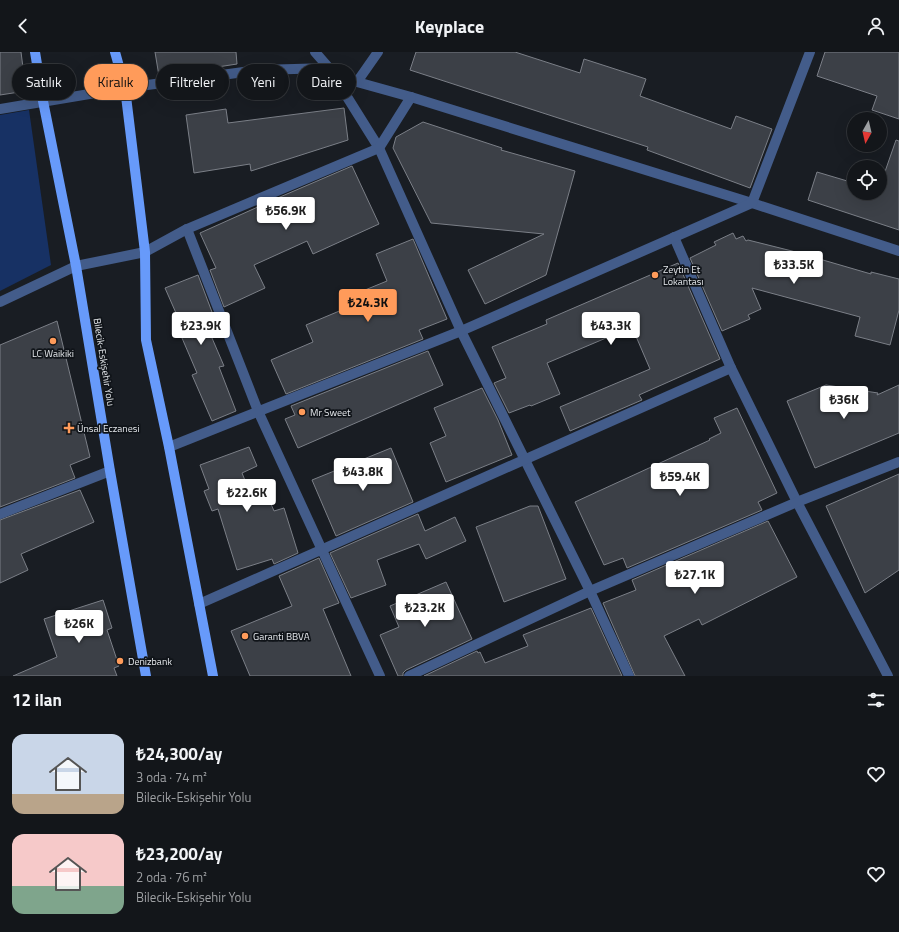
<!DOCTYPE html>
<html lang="tr">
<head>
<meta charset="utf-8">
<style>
	:root { --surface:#13161a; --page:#202327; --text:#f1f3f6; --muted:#9d9fa2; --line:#323539; --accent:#ff9b5a }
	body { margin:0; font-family:"Titillium Web",sans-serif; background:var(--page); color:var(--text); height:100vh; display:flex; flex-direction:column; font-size:15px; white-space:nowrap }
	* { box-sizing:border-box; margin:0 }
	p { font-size:13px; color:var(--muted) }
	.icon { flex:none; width:22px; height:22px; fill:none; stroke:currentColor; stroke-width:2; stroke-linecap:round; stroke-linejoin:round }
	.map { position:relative; height:624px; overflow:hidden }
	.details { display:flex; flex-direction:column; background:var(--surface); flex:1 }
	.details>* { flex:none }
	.banner { position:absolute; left:12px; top:12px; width:400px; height:36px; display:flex; gap:8px }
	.needle { width:26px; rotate:188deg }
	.controls { position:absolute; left:847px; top:60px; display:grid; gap:8px }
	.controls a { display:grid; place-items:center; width:40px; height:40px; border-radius:50%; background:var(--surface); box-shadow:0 4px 16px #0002,0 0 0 1px var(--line); font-size:20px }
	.price { position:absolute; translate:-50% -34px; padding:0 9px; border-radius:4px; background:#fff; color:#222; font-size:13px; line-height:26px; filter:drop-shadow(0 1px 2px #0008) }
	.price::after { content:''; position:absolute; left:50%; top:24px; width:12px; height:9px; margin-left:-6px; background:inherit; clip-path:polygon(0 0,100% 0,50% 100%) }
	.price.selected { background:var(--accent); color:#111 }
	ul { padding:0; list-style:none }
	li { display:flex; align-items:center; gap:12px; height:100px; padding:0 12px }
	li span { display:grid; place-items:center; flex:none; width:112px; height:80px; border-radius:12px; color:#555 }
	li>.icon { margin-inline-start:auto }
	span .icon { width:48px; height:48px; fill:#fffc; stroke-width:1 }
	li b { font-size:17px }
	h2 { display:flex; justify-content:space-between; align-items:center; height:48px; padding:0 12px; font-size:17px }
	.chip { padding:0 14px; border-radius:18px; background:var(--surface); box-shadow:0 4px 16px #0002,0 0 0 1px var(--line); font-size:14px; line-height:36px }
	.chip.selected { background:var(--accent); color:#111 }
	header { display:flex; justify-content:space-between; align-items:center; height:52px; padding:0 12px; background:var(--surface); font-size:18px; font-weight:700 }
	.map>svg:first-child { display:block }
	.green { fill:#173164 }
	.building { fill:#3c4047; stroke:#7b7f87 }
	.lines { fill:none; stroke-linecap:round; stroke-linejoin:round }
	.minor { stroke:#435c8a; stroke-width:10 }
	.major { stroke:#679afa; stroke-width:10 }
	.poi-dot { fill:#ff9b5a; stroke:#101419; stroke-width:1.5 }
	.labels { text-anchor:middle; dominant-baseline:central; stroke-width:3.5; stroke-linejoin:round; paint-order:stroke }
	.poi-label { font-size:10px; fill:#e6e9ed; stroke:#101419; text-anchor:start }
	.street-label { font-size:10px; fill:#e6e9ed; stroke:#101419 }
</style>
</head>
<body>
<header><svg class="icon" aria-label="back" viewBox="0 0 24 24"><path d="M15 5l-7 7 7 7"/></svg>Keyplace<svg class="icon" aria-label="person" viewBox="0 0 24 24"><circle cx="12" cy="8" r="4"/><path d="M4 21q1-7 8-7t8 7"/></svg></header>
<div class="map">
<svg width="899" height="624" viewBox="0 0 899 624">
	<rect width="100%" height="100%" fill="#191d23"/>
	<!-- green -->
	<polygon class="green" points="29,58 51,213 0,239 0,63"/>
	<!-- building -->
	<g class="building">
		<polygon points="0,0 21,0 26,39 0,43"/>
		<polygon points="155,0 236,0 237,12 159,24"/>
		<polygon points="416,0 515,0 580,21 584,7 646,27 640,44 731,77 736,64 772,77 750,136 647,98 648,95 410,18"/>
		<polygon points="825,0 899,0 899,67 872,58 877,44 817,24"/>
		<polygon points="344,56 348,88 251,119 250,112 194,121 186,63 226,57 228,71"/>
		<polygon points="423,70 502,96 501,98 575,119 546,223 485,252 468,218 544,182 431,171 393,96 396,85"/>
		<polygon points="896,88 899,89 899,178 808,148 817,120 854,131 854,141 880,141 880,134"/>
		<polygon points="352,114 379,172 313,202 307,189 254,213 265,236 224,255 210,218 216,216 200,181 280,145"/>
		<polygon points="733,181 736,187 743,184 746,189 748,188 792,199 871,222 871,220 899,227 899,258 890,293 855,284 860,265 752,236 761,257 748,263 750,267 722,279 690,206 716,193 714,190"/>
		<polygon points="413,187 447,267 419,278 423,287 286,342 271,308 313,290 306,273 368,247 365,238 387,229 376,202"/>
		<polygon points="678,211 720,307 639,343 642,348 570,379 560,355 650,317 632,275 547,311 560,342 531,354 530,353 509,361 494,331 506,326 492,295 547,272 546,268"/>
		<polygon points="198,223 212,260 203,265 224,314 219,315 236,359 212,369 192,323 197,321 179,279 183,277 165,236"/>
		<polygon points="57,269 90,405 70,413 75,426 0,455 0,293"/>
		<polygon points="428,299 443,333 298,396 285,367 295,363 291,354"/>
		<polygon points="826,333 878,341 877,343 899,333 899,381 815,416 787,349"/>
		<polygon points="482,336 498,368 512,403 446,430 430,391 446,384 434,356"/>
		<polygon points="737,356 777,441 758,450 762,458 627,516 623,506 604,513 575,450 710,388 709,387 721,381 714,366"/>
		<polygon points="249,395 257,414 242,421 254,451 268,445 274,459 284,456 298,501 274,512 272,507 237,518 218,457 212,459 204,439 209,437 200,413"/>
		<polygon points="391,396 413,450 336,484 312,428"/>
		<polygon points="899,422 899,518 865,541 826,454"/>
		<polygon points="80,438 94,470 21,502 28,518 0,531 0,468"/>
		<polygon points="530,454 538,454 566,527 504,550 476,475"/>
		<polygon points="418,462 425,479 455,465 466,489 426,507 419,492 377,508 386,533 351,546 330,501"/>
		<polygon points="768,469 797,525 702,573 699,567 664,584 685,624 635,624 603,551 636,538 632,528"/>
		<polygon points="319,506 339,551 323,557 351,624 250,624 231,579 292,554 279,524"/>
		<polygon points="446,530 472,587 406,618 403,621 403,624 398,624 380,583 399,575 390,554"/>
		<polygon points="103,548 112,576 107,578 119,614 114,616 117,624 13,624 57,605 44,567"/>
		<polygon points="591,556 622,624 424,624 477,599 478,601 480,600 485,611 528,594 523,583"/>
	</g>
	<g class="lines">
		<!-- minor -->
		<g class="minor">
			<polyline points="315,0 329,16 379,96 461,279 590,539 629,624"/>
			<polyline points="357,30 378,0"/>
			<polyline points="0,57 125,36 259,18 329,16 357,30 411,45 752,151 899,199"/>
			<polyline points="187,177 258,359 380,624"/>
			<polyline points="674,185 731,316 797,450 888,624"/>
			<polyline points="0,250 76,214 145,200 187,177 379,96 411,45"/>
			<polyline points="169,395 461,279 752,151 810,0"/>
			<polyline points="0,462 110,419"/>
			<polyline points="199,552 731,316"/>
			<polyline points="409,624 590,539 797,450 899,410"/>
		</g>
		<!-- major -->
		<g class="major">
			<polyline points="35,0 43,49 76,214 110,419 146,624"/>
			<polyline points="115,0 125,36 145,200 146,288 169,395 213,624"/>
		</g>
	</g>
	<!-- markers -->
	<g class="poi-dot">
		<circle cx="655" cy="223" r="4"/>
		<circle cx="53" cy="289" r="4"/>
		<circle cx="302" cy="360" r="4"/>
		<path d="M67 370h4v4h4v4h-4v4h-4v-4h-4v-4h4z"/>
		<circle cx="245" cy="584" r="4"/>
		<circle cx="120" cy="609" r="4"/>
	</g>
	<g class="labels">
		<!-- poi labels -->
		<g class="poi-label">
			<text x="663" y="217">Zeytin Et<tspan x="663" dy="12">Lokantası</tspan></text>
			<text x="53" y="301" text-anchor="middle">LC Waikiki</text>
			<text x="310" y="360">Mr Sweet</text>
			<text x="77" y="376">Ünsal Eczanesi</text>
			<text x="253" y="584">Garanti BBVA</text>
			<text x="128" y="609">Denizbank</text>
		</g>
		<!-- street labels -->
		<g class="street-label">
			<text transform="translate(104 310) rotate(81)">Bilecik-Eskişehir Yolu</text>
		</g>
	</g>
</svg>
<div class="controls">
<a><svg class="needle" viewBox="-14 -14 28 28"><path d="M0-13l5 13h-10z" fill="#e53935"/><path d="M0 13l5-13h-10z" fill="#9d9fa2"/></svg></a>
<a><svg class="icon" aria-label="locate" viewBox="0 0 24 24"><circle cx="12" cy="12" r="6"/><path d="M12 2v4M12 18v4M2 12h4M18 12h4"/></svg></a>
</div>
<b class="price" style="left:286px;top:179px">₺56.9K</b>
<b class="price" style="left:794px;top:233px">₺33.5K</b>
<b class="price selected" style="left:368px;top:271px">₺24.3K</b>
<b class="price" style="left:201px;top:294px">₺23.9K</b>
<b class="price" style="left:611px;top:294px">₺43.3K</b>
<b class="price" style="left:844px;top:368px">₺36K</b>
<b class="price" style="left:363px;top:440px">₺43.8K</b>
<b class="price" style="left:680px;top:445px">₺59.4K</b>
<b class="price" style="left:247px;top:461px">₺22.6K</b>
<b class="price" style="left:695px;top:543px">₺27.1K</b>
<b class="price" style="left:425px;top:576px">₺23.2K</b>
<b class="price" style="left:79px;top:592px">₺26K</b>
<div class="banner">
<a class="chip">Satılık</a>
<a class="chip selected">Kiralık</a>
<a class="chip">Filtreler</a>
<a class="chip">Yeni</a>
<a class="chip">Daire</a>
</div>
</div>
<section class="details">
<h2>12 ilan<svg class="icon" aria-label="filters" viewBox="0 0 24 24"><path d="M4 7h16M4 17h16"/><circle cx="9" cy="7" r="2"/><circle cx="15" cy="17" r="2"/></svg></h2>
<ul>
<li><span style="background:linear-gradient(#c9d6e8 75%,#b9a48a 0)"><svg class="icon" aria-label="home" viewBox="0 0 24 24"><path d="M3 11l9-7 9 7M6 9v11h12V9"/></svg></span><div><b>₺24,300/ay</b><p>3 oda · 74 m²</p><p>Bilecik-Eskişehir Yolu</p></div><svg class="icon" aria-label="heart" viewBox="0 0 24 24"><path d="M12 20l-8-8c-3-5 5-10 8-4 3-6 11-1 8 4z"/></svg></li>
<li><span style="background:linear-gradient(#f6c9c9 65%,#7fa58c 0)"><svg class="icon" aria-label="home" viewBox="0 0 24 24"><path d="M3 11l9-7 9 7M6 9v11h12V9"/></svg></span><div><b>₺23,200/ay</b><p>2 oda · 76 m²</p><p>Bilecik-Eskişehir Yolu</p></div><svg class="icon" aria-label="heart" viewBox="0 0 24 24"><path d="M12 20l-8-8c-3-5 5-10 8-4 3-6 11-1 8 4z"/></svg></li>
</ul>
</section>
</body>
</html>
